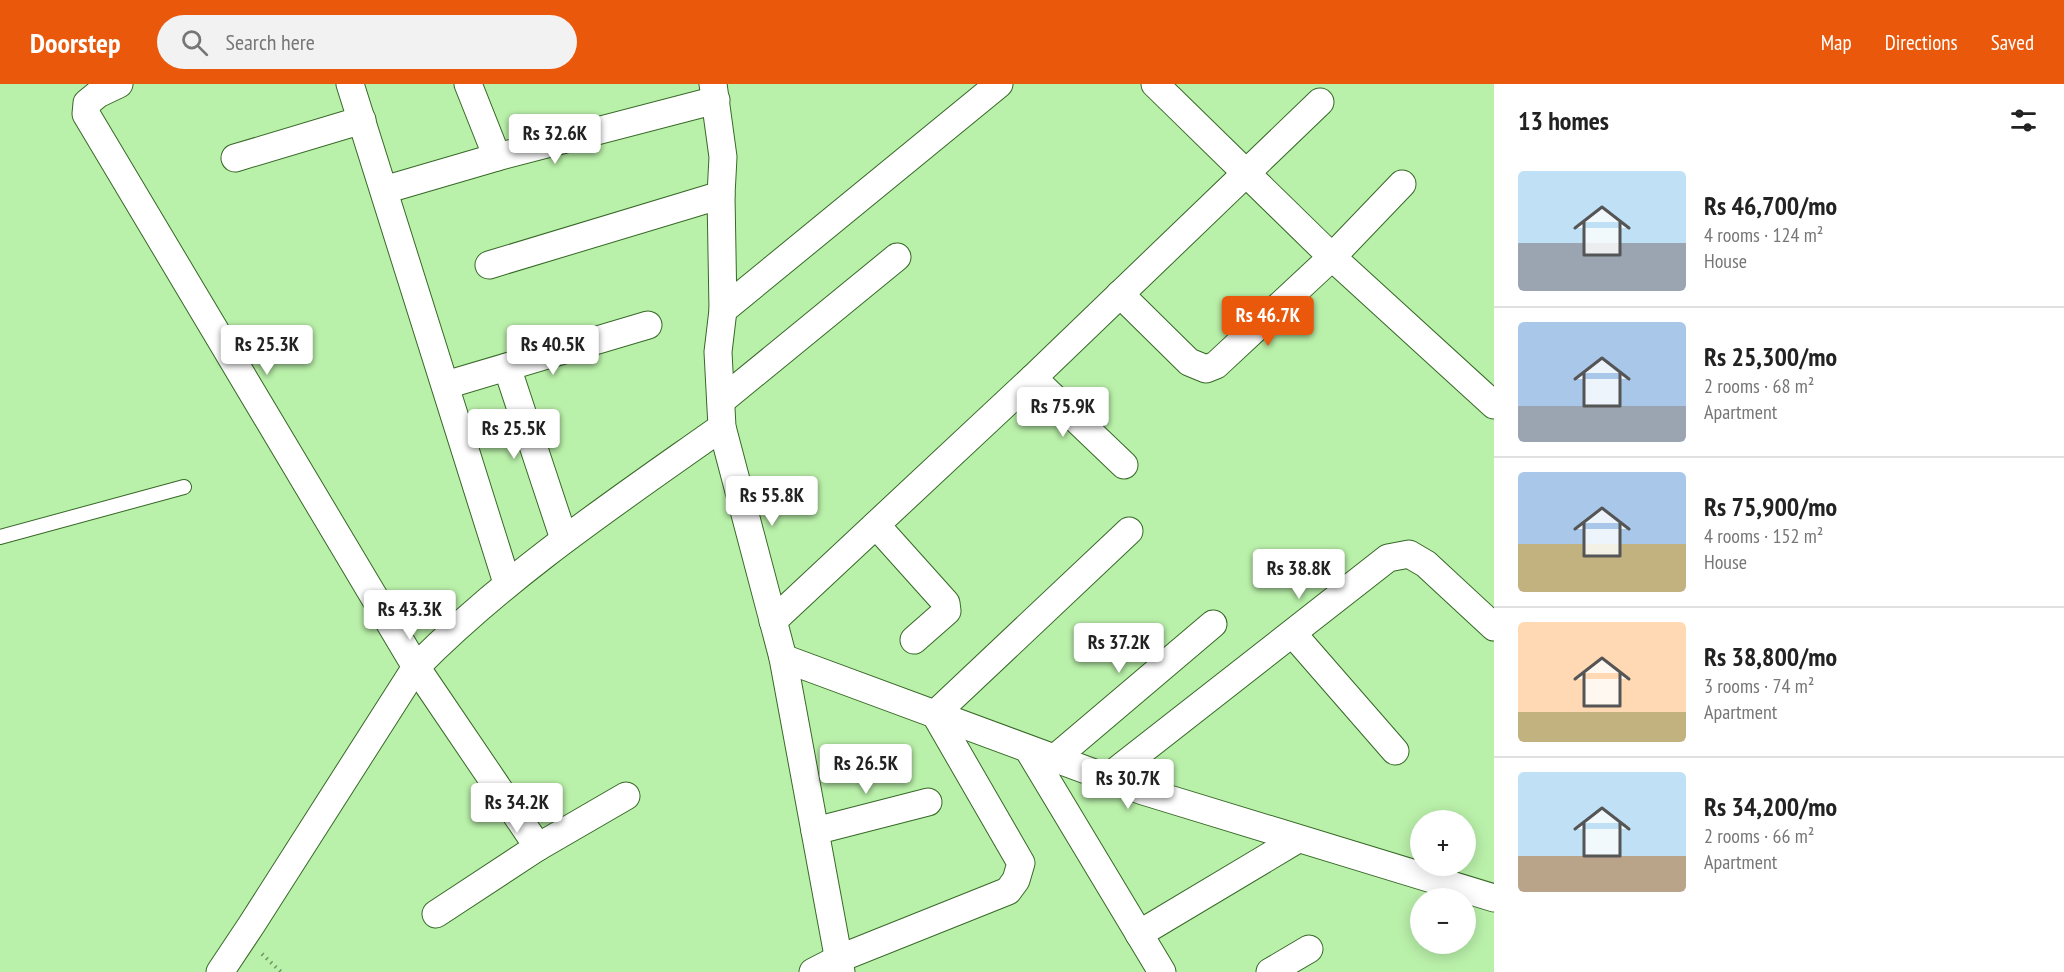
<!DOCTYPE html>
<html lang="en">
<head>
<meta charset="utf-8">
<style>
	:root { --surface:#fff; --page:#f2f2f2; --text:#222; --muted:#767676; --line:#e0e0e0; --accent:#ea580c }
	body { margin:0; font-family:"PT Sans Narrow",sans-serif; background:var(--page); color:var(--text); height:100vh; display:flex; flex-direction:column; font-size:22px; white-space:nowrap }
	* { box-sizing:border-box; margin:0 }
	p { font-size:20px; color:var(--muted) }
	.icon { flex:none; width:33px; height:33px; fill:none; stroke:currentColor; stroke-width:2; stroke-linecap:round; stroke-linejoin:round }
	.map { position:relative; flex:1; overflow:hidden }
	.side { display:flex; flex-direction:column; background:var(--surface); width:570px }
	.side>* { flex:none }
	.controls { position:absolute; left:1410px; top:726px; display:grid; gap:12px }
	.controls a { display:grid; place-items:center; width:66px; height:66px; border-radius:50%; background:var(--surface); box-shadow:0 3px 15px #0003; font-size:30px }
	.price { position:absolute; translate:-50% -51px; padding:0 14px; border-radius:6px; background:#fff; color:#222; font-size:20px; line-height:39px; filter:drop-shadow(0 2px 3px #0008) }
	.price::after { content:''; position:absolute; left:50%; top:36px; width:18px; height:14px; margin-left:-9px; background:inherit; clip-path:polygon(0 0,100% 0,50% 100%) }
	.price.on { background:var(--accent); color:#fff }
	ul { padding:0; list-style:none }
	li { display:flex; align-items:center; gap:18px; height:150px; padding:0 24px }
	li+li { border-top:2px solid var(--line) }
	li span { display:grid; place-items:center; flex:none; width:168px; height:120px; border-radius:6px; color:#555 }
	li>.icon { margin-inline-start:auto }
	span .icon { width:72px; height:72px; fill:#fffc; stroke-width:1 }
	li b { font-size:26px }
	h2 { display:flex; justify-content:space-between; align-items:center; height:72px; padding:0 24px; font-size:26px }
	header { display:flex; align-items:center; gap:36px; box-sizing:border-box; height:84px; padding:0 30px; background:var(--accent); color:#fff }
	header strong { font-size:28px }
	nav { display:flex; gap:33px; margin-inline-start:auto; font-size:21px }
	.search { width:420px; height:54px; background:var(--page); display:flex; align-items:center; gap:15px; box-sizing:border-box; padding:0 21px; border-radius:33px; color:var(--muted); font-size:22px }
	main { display:flex; flex:1; min-height:0 }
	.map>svg:first-child { display:block }
	.lines { fill:none; stroke-linecap:round; stroke-linejoin:round }
	.lane-casing { stroke:#376827; stroke-width:16 }
	.street-casing { stroke:#376827; stroke-width:29 }
	.path { stroke:#6e9362; stroke-width:4; stroke-dasharray:1.5 4.5; stroke-linecap:butt }
	.lane { stroke:#fff; stroke-width:14 }
	.street { stroke:#fff; stroke-width:27 }
</style>
</head>
<body>
<header>
<strong>Doorstep</strong>
<div class="search"><svg class="icon" aria-label="search" viewBox="0 0 24 24"><circle cx="10" cy="10" r="6"/><path d="M15 15l6 6"/></svg>Search here</div>
<nav><a>Map</a><a>Directions</a><a>Saved</a></nav>
</header>
<main>
<div class="map">
<svg width="1494" height="888" viewBox="0 0 1494 888">
	<rect width="100%" height="100%" fill="#baf1aa"/>
	<g class="lines">
		<defs>
			<polyline id="lane" points="0,453 184,403"/>
			<g id="street">
				<polyline points="119,0 98,10 87,19 86,30 416,583 538,763"/>
				<polyline points="350,0 507,499"/>
				<polyline points="468,0 497,73"/>
				<polyline points="713,0 723,73 721,111 723,226 718,268 722,343 783,574 841,888"/>
				<polyline points="1155,0 1332,173 1494,321"/>
				<polyline points="235,74 362,36"/>
				<polyline points="384,106 497,73 716,16"/>
				<polyline points="489,181 721,111"/>
				<polyline points="1120,210 1189,278 1206,285 1216,281 1332,173 1402,100"/>
				<polyline points="723,226 999,0"/>
				<polyline points="507,283 564,455"/>
				<polyline points="1033,294 1124,381"/>
				<polyline points="446,301 648,241"/>
				<polyline points="721,317 897,173"/>
				<polyline points="876,441 946,519 947,527 914,556"/>
				<polyline points="773,537 1033,294 1320,18"/>
				<polyline points="1293,550 1395,667"/>
				<polyline points="783,574 1143,707 1494,814"/>
				<polyline points="1028,665 1162,888"/>
				<polyline points="1055,674 1213,540"/>
				<polyline points="1107,694 1388,474 1409,470 1426,480 1494,543"/>
				<polyline points="815,747 928,718"/>
				<polyline points="436,830 538,763 626,712"/>
				<polyline points="1139,850 1298,755"/>
				<path d="M220,888L252,840L416,583C508,490 616,418 722,343"/>
				<polyline points="813,888 838,875 1008,807 1016,796 1021,779 935,630 1129,447"/>
				<polyline points="1270,888 1309,865"/>
			</g>
		</defs>
		<!-- lane casing -->
		<use href="#lane" class="lane-casing"/>
		<!-- street casing -->
		<use href="#street" class="street-casing"/>
		<!-- path -->
		<polyline class="path" points="262,870 281,888"/>
		<!-- lane -->
		<use href="#lane" class="lane"/>
		<!-- street -->
		<use href="#street" class="street"/>
	</g>
</svg>
<div class="controls">
<a>+</a>
<a>−</a>
</div>
<b class="price" style="left:555px;top:81px">Rs 32.6K</b>
<b class="price on" style="left:1268px;top:263px">Rs 46.7K</b>
<b class="price" style="left:267px;top:292px">Rs 25.3K</b>
<b class="price" style="left:553px;top:292px">Rs 40.5K</b>
<b class="price" style="left:1063px;top:354px">Rs 75.9K</b>
<b class="price" style="left:514px;top:376px">Rs 25.5K</b>
<b class="price" style="left:772px;top:443px">Rs 55.8K</b>
<b class="price" style="left:1299px;top:516px">Rs 38.8K</b>
<b class="price" style="left:410px;top:557px">Rs 43.3K</b>
<b class="price" style="left:1119px;top:590px">Rs 37.2K</b>
<b class="price" style="left:866px;top:711px">Rs 26.5K</b>
<b class="price" style="left:1128px;top:726px">Rs 30.7K</b>
<b class="price" style="left:517px;top:750px">Rs 34.2K</b>
</div>
<section class="side">
<h2>13 homes<svg class="icon" aria-label="filters" viewBox="0 0 24 24"><path d="M4 7h16M4 17h16"/><circle cx="9" cy="7" r="2"/><circle cx="15" cy="17" r="2"/></svg></h2>
<ul>
<li><span style="background:linear-gradient(#bfe0f5 60%,#9aa5b1 0)"><svg class="icon" aria-label="home" viewBox="0 0 24 24"><path d="M3 11l9-7 9 7M6 9v11h12V9"/></svg></span><div><b>Rs 46,700/mo</b><p>4 rooms · 124 m²</p><p>House</p></div></li>
<li><span style="background:linear-gradient(#a9c7e8 70%,#9aa5b1 0)"><svg class="icon" aria-label="home" viewBox="0 0 24 24"><path d="M3 11l9-7 9 7M6 9v11h12V9"/></svg></span><div><b>Rs 25,300/mo</b><p>2 rooms · 68 m²</p><p>Apartment</p></div></li>
<li><span style="background:linear-gradient(#a9c7e8 60%,#c2b280 0)"><svg class="icon" aria-label="home" viewBox="0 0 24 24"><path d="M3 11l9-7 9 7M6 9v11h12V9"/></svg></span><div><b>Rs 75,900/mo</b><p>4 rooms · 152 m²</p><p>House</p></div></li>
<li><span style="background:linear-gradient(#ffd9b3 75%,#c2b280 0)"><svg class="icon" aria-label="home" viewBox="0 0 24 24"><path d="M3 11l9-7 9 7M6 9v11h12V9"/></svg></span><div><b>Rs 38,800/mo</b><p>3 rooms · 74 m²</p><p>Apartment</p></div></li>
<li><span style="background:linear-gradient(#bfe0f5 70%,#b9a48a 0)"><svg class="icon" aria-label="home" viewBox="0 0 24 24"><path d="M3 11l9-7 9 7M6 9v11h12V9"/></svg></span><div><b>Rs 34,200/mo</b><p>2 rooms · 66 m²</p><p>Apartment</p></div></li>
</ul>
</section>
</main>
</body>
</html>
